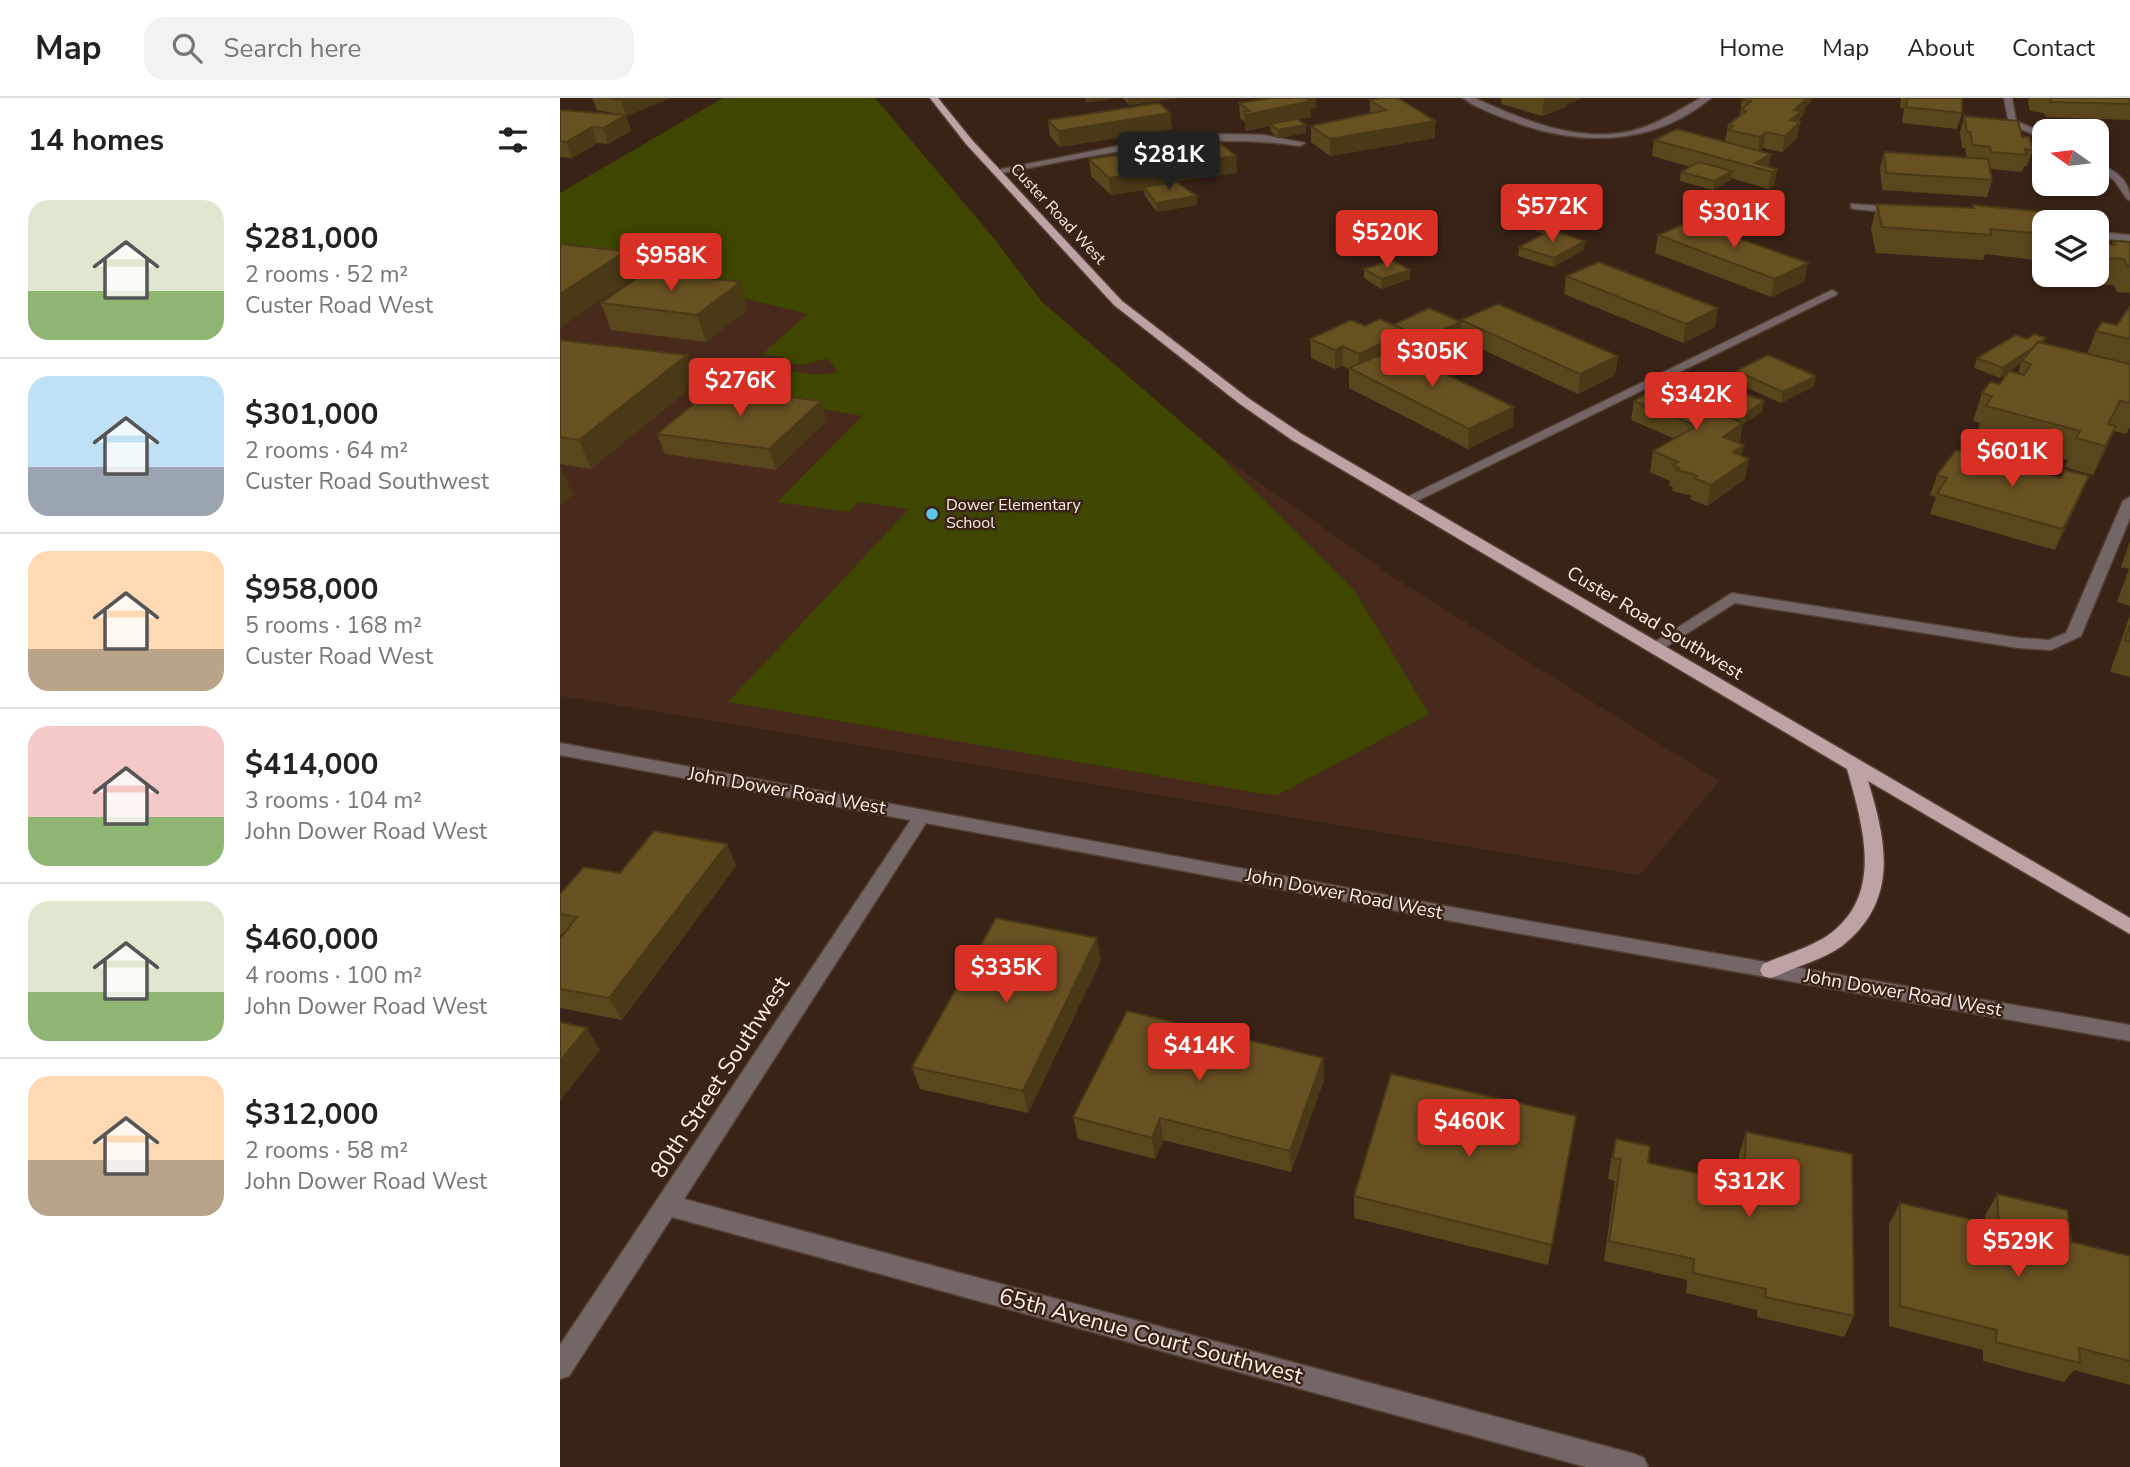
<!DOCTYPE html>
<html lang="en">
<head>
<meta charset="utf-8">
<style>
	:root { --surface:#fff; --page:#f2f2f2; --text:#222; --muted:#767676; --line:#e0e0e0; --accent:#d93025 }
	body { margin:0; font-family:"Nunito Sans",sans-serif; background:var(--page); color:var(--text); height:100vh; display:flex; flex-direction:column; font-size:26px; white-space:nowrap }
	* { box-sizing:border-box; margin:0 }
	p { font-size:23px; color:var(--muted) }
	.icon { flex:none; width:38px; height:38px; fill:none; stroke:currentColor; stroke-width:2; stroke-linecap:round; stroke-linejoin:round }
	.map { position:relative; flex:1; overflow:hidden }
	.panel { display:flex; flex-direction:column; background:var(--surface); width:560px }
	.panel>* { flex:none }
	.needle { width:46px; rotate:284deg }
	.buttons { position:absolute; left:1472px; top:21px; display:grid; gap:14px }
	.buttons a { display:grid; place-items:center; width:77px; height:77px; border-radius:14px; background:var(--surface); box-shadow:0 4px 10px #0003; font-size:35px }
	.price { position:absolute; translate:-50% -60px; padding:0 16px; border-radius:7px; background:var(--accent); color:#fff; font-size:23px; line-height:46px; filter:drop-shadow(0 2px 4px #0008) }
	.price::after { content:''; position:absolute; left:50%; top:42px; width:21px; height:16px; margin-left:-10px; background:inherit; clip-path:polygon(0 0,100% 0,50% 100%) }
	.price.current { background:#222; color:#fff }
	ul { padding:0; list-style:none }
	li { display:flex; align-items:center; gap:21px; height:175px; padding:0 28px }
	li+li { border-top:2px solid var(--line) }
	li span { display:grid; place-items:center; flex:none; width:196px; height:140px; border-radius:21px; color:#555 }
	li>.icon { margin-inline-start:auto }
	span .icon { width:84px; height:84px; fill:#fffc; stroke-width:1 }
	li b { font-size:30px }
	h2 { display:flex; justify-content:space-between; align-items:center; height:84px; padding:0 28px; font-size:30px }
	header { display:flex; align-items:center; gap:42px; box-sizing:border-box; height:98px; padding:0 35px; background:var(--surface); border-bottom:2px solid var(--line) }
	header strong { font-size:33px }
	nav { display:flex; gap:38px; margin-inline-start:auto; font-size:24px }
	.search { width:490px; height:63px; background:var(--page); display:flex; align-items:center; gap:18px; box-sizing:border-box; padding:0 24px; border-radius:21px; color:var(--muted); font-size:26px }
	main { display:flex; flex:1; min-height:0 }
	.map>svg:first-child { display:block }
	.built { fill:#472a1b }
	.green { fill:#3e4600 }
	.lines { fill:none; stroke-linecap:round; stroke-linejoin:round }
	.service-casing { stroke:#543f34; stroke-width:3 }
	.minor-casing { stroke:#543f34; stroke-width:3 }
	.tertiary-casing { stroke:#543f34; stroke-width:3 }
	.primary-casing { stroke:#543f34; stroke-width:3 }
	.service { fill:#746666; fill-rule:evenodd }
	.minor { fill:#746666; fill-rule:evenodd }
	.tertiary { fill:#746666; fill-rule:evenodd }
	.primary { fill:#bfa2a3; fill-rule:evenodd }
	.wall { fill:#59461c; fill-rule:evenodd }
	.shaded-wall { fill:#493917 }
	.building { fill:#685121; stroke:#493917; stroke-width:2 }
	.poi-dot { fill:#5bc8e6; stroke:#392317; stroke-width:2.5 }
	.labels { text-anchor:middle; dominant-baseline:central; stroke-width:5; stroke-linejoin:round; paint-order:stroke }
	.far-street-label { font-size:16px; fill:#fcede5; stroke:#392317 }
	.far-poi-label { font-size:16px; fill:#fcede5; stroke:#392317; text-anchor:start }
	.street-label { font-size:19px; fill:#fcede5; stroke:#392317 }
	.near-street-label { font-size:23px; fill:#fcede5; stroke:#392317 }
</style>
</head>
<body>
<header>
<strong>Map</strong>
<div class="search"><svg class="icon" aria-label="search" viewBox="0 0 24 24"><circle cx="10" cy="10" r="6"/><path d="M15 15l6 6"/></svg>Search here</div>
<nav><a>Home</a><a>Map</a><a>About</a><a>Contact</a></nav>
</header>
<main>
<section class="panel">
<h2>14 homes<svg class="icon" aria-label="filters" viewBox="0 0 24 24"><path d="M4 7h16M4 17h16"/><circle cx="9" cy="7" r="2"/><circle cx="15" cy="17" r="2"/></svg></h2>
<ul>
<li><span style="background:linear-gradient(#dfe7d0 65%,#8fb573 0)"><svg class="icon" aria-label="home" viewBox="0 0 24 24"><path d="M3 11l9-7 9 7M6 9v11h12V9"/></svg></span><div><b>$281,000</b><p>2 rooms · 52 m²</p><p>Custer Road West</p></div></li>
<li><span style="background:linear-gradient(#bfe0f5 65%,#9aa5b1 0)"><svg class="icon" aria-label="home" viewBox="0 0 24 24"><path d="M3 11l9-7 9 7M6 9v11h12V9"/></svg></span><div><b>$301,000</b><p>2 rooms · 64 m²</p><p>Custer Road Southwest</p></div></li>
<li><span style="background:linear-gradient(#ffd9b3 70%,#b9a48a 0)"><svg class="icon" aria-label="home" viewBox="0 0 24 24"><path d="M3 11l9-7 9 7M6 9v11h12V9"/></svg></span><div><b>$958,000</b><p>5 rooms · 168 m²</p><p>Custer Road West</p></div></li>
<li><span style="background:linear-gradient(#f6c9c9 65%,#8fb573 0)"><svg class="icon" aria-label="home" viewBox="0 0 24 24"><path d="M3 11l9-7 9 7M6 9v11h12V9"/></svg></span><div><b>$414,000</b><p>3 rooms · 104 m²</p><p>John Dower Road West</p></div></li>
<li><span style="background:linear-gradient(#dfe7d0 65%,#8fb573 0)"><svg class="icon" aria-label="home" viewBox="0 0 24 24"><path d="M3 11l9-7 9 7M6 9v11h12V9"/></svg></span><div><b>$460,000</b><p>4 rooms · 100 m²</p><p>John Dower Road West</p></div></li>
<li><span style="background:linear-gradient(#ffd9b3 60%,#b9a48a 0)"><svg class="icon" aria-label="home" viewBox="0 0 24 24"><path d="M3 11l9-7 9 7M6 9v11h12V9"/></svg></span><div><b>$312,000</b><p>2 rooms · 58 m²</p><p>John Dower Road West</p></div></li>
</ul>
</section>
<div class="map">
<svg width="1570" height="1369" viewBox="0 0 1570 1369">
	<rect width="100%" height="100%" fill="#392317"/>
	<!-- built -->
	<polygon class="built" points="163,0 315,0 436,143 482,204 655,353 833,479 1159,683 1080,777 0,598 0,95"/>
	<!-- green -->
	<path class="green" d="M163,0H315L436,143L482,204L655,353L795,493L869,616L716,698L168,604L349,411L298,404L289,414L217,404L302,318L187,297L183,285C216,256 242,284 277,274L268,260L243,267L224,264L223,259L202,256L248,216L141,190L110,170L0,157V95Z"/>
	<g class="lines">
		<defs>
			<g id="service">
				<path d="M903,0H914C966,23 1025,49 1082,30C1103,23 1122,10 1141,0H1151C1093,48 1020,49 952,23C936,17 916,10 903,0Z"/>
				<polygon points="1444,0 1452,0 1456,23 1484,35 1484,41 1449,26"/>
				<path d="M666,36L704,37L745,45L740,48C637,32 538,57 437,76L432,73L588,42Z"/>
				<path d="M1536,64C1554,72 1570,81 1570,102L1567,101L1554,82L1536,71Z"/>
				<polygon points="1291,106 1339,109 1344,112 1339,115 1294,111 1291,110"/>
				<polygon points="1536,134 1570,137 1570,143 1536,140"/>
				<polygon points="1272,192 1277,195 1276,197 851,406 841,406 839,403"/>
				<polygon points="1570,399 1570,420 1521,538 1491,552 1459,550 1175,505 1101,552 1089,552 1087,549 1172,495 1459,540 1489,542 1506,535 1563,403"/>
			</g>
			<polygon id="minor" points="362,712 371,718 368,722 124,1101 1075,1356 1084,1360 1088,1369 1026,1369 112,1119 9,1278 0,1281 0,1247 356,714"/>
			<polygon id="tertiary" points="0,645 951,820 1570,927 1570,943 951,834 0,657"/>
			<path id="primary" d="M370,0H378L412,42L562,203L688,300L742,336L1570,820V836L1308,683C1327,745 1339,803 1282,848C1264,861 1237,868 1217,878L1210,880L1203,878L1200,872L1203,866C1223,857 1249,850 1267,838C1325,798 1303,728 1287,671L732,342L680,306L554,207L406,46Z"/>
		</defs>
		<!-- service casing -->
		<use href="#service" class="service-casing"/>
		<!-- minor casing -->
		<use href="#minor" class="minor-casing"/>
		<!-- tertiary casing -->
		<use href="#tertiary" class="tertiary-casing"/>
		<!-- primary casing -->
		<use href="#primary" class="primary-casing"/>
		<!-- service -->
		<use href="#service" class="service"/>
		<!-- minor -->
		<use href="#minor" class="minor"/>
		<!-- tertiary -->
		<use href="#tertiary" class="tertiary"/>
		<!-- primary -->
		<use href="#primary" class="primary"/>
	</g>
	<!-- wall -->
	<g class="wall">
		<polygon points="32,0 110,0 66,18 71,33 48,46 37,45 12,60 0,59 0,12 58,16 37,12"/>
		<polygon points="563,0 619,0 569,7"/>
		<polygon points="706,0 756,0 756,9 751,10 751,19 738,22 746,27 746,35 718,40 711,34 710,28 685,33 685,24 680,20 679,5"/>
		<polygon points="942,0 1022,0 1007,6 1006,9 982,18 941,6"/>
		<polygon points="1341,0 1402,0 1402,15 1397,31 1342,25 1344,10 1340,10"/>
		<polygon points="1469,0 1570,0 1570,22 1486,19 1484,15 1470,13 1468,4"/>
		<polygon points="810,2 875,23 875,40 770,58 751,44 751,28 810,15"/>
		<polygon points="1182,2 1251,3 1246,8 1244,16 1240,20 1239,24 1240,24 1237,40 1222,54 1203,50 1200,53 1211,56 1209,68 1217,71 1214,88 1208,91 1171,80 1171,82 1153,92 1120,83 1121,74 1131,69 1092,58 1094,42 1165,43 1168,27 1180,17"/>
		<polygon points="610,15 612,31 500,49 490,38 488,22"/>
		<polygon points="1404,18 1462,39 1473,52 1467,68 1464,68 1462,74 1430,71 1432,82 1427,99 1322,92 1320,70 1324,54 1407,60 1405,50 1402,50 1400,34"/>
		<polygon points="529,61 677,75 594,86 594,87 637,107 597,114 585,98 584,92 551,97 531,78"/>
		<polygon points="1317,106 1412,110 1413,107 1484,124 1484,163 1425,156 1423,162 1316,155 1311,131"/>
		<polygon points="971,121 1014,126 998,134 1024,152 993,169 958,158 959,149 983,136 970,130"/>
		<polygon points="1536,126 1541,135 1537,145 1552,146 1553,143 1570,144 1570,195 1557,194 1554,187 1533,186 1529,177 1536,177"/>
		<polygon points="1098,137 1248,165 1244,184 1211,199 1095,155"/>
		<polygon points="804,171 850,172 850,181 821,191 804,180"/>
		<polygon points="1006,178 1155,229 1123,245 1004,196"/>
		<polygon points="41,205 188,211 146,244 51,232"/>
		<path d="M1570,208V329L1566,336L1554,333L1544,356L1533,377L1505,369L1508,362L1416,337L1420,325L1413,323L1422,295L1440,286L1449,274L1440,280L1414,270L1417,260L1467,241L1527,256L1536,233L1557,227ZM1461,265L1458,276L1449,273Z"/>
		<polygon points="901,222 1058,258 1055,277 1018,296 900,241 900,234 859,253 847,247 847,252 841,255 953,329 908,351 789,290 789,271 783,268 775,271 751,260 750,241 805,228 901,224"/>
		<polygon points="0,242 127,257 136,285 31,371 0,366"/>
		<polygon points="1176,273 1256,278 1254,288 1221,305 1174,284"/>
		<polygon points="1145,291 1141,309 1183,325 1179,345 1184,347 1181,358 1185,381 1147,408 1130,401 1131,398 1129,397 1112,393 1113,389 1109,388 1110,383 1090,374 1093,353 1115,341 1071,322 1074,303"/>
		<polygon points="1154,302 1202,314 1184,325 1152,312"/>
		<polygon points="261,303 266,323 216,372 105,356 97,336"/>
		<polygon points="1377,377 1501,380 1529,378 1520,399 1495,452 1370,416 1376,399 1370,397"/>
		<polygon points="1570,443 1570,508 1557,504 1569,471 1561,469"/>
		<polygon points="1570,517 1570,579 1550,574"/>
		<polygon points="167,746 176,768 62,922 0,910 0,841 3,837 0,836 0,796 60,775"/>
		<polygon points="541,862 468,1015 360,991 352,969"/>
		<polygon points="763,960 764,982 731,1074 603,1042 595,1061 518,1041 513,1019"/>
		<polygon points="1016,1018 988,1167 794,1120 794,1098"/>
		<polygon points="1186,1034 1294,1218 1284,1239 1197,1219 1197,1212 1126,1195 1127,1182 1044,1163 1055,1083 1048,1081 1051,1062 1056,1041 1088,1065 1177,1084 1179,1056"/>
		<polygon points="1437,1096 1512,1144 1570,1158 1570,1287 1514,1272 1504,1284 1423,1263 1423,1252 1329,1228 1329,1126 1340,1105 1425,1125 1425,1118"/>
	</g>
	<!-- shaded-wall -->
	<g class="shaded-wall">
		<polygon points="66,0 110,0 66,18 71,33 48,46 43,30 66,17 61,2"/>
		<polygon points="525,0 558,0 526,5"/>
		<polygon points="568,0 619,0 569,7"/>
		<polygon points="741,0 756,0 756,9 751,10 751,19 712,27 710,26 710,28 685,33 685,17"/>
		<polygon points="984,0 1022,0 1007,6 1006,9 982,18"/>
		<polygon points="1242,0 1252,0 1251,3 1246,8 1244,16 1240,20 1239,25 1240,24 1237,40 1222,54 1225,38 1234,12"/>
		<polygon points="610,15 612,31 500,49 498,33"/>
		<polygon points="875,23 875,40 770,58 770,41"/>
		<polygon points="746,27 746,35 718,40 718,32"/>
		<polygon points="32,29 37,45 12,60 6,44"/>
		<polygon points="1206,34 1203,50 1197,55 1200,39"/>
		<polygon points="1211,56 1208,72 1195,65"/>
		<polygon points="676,58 677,75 594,86 594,90 584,89 584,92 551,97 549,80 589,69"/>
		<polygon points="1217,71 1214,88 1208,91 1212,74"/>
		<polygon points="1172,73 1171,82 1153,92 1154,83"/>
		<polygon points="637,98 637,107 597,114 596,105"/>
		<polygon points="1015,117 1014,126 989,138 990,129"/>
		<polygon points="1025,143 1024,152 993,169 994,160"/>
		<polygon points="66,153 75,179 0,230 0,196"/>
		<polygon points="1248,165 1244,184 1211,199 1215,181"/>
		<polygon points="850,172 850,181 821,191 822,181"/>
		<polygon points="180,184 188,211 146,244 137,217"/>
		<polygon points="1158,210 1155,229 1123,245 1126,226"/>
		<polygon points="901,224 900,234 859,253 859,243"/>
		<polygon points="847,233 847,252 799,275 799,256"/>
		<polygon points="1486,240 1483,250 1462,263 1461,265 1440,280 1443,270"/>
		<polygon points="783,248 783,268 775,271 775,252"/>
		<polygon points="127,257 136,285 31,371 19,342"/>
		<polygon points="1058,258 1055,277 1018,296 1020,276"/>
		<polygon points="1256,278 1254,288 1221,305 1223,294"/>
		<polygon points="1145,291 1140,317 1125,324 1129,304 1139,295"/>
		<polygon points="261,303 266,323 216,372 209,351"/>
		<polygon points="1204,303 1202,314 1184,325 1187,315"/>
		<polygon points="954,309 953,329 908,351 909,331"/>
		<polygon points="1183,325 1178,345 1163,339"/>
		<polygon points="1556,328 1544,356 1533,377 1545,348"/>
		<polygon points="1184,347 1179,367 1173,354"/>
		<polygon points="1189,361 1185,381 1147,408 1151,387"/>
		<polygon points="0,367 13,397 0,407"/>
		<polygon points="1529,378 1520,399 1495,452 1503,431"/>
		<polygon points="167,746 176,768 62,922 49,900"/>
		<polygon points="537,840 541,862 468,1015 463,993"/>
		<polygon points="27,930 40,952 0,1003 0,963"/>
		<polygon points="763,960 764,982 731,1074 730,1053"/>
		<polygon points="600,1020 603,1042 595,1061 592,1040"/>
	</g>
	<!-- building -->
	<g class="building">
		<polygon points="50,0 66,0 61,2"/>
		<polygon points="710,0 746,0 751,3 685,17 684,14 690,13 679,5"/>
		<polygon points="822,0 838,0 875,23 770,41 751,28 826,12 810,2"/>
		<polygon points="1185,0 1247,0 1234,12 1241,13 1231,22 1240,24 1225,38 1206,34 1200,39 1168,32 1173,28 1168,27 1186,13 1181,12 1191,3 1182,2"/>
		<polygon points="1347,0 1402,0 1402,15 1346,9"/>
		<polygon points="1490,0 1570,0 1570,6 1491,4"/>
		<polygon points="599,5 610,15 498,33 488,22"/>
		<polygon points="0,12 66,17 43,30 32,29 6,44 0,43"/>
		<polygon points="1404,18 1458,23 1462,39 1469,39 1473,52 1465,51 1467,57 1431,54 1430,49 1413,47 1410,34 1407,34"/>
		<polygon points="737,21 746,27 718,32 710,26"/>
		<polygon points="1117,31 1211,56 1195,65 1217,71 1212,74 1094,42"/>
		<polygon points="654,40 676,58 589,69 593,73 549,80 529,61 582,54"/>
		<polygon points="1324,54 1428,61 1432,82 1326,75"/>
		<polygon points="1139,64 1172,73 1154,83 1121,74"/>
		<polygon points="616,84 637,98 596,105 584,89"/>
		<polygon points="1317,106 1414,110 1413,107 1533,119 1536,124 1484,124 1484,136 1430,131 1431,137 1322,129"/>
		<polygon points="1000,112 1015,117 990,129 971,121"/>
		<polygon points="1131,123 1248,165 1215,181 1098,137"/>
		<polygon points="1536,126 1541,135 1536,134"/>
		<polygon points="991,132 1025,143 994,160 959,149"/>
		<polygon points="1553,143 1570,144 1570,169 1567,168 1564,161 1543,160 1536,145 1555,147"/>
		<polygon points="0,146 66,153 0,196"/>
		<polygon points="832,162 850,172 822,181 804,171"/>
		<polygon points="1039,164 1158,210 1126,226 1006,178"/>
		<polygon points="87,173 180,184 137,217 41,205"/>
		<polygon points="938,206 1058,258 1020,276 901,222"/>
		<polygon points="1570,208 1570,241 1536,233 1542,224 1557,227"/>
		<polygon points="869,210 901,224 859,243 847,238 847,233 833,227"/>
		<polygon points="820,221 847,233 799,256 783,248 775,252 750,241 791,222 805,228"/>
		<polygon points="1474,236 1486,240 1480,244 1478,244 1474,249 1443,270 1417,260 1456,237 1467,241"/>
		<polygon points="0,242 127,257 19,342 0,339"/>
		<polygon points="1478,244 1570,266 1570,305 1560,303 1548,326 1556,328 1545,348 1516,340 1520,333 1426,308 1432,298 1422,295 1430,284 1440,286 1449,273 1464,277 1471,266 1462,263"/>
		<polygon points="834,251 954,309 909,331 789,270"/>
		<polygon points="1208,257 1256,278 1223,294 1176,273"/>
		<polygon points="1112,279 1145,291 1139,295 1144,297 1129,304 1183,325 1163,339 1184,347 1173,354 1189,361 1151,387 1134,380 1137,378 1133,376 1116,372 1119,370 1113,367 1118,364 1093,353 1137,328 1074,303"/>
		<polygon points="154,289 261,303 209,351 97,336"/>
		<polygon points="1172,291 1204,303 1187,315 1154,302"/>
		<polygon points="1396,352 1501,380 1505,372 1529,378 1503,431 1377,396 1387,380 1377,377"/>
		<polygon points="1570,528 1570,544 1565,542"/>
		<polygon points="94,733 167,746 49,900 0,891 0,841 17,819 0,816 0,796 24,769 60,775"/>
		<polygon points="436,820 537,840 463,993 352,969"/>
		<polygon points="567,913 763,960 730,1053 600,1020 592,1040 513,1019"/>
		<polygon points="0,924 27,930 0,963"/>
		<polygon points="831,976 1016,1018 992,1147 794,1098"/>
		<polygon points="1186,1034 1292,1056 1294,1218 1205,1199 1206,1191 1133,1175 1134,1161 1049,1143 1061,1061 1053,1060 1056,1041 1090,1048 1088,1065 1184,1085"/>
		<polygon points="1437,1096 1507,1112 1512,1144 1570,1158 1570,1263 1519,1250 1520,1265 1436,1244 1437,1232 1340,1208 1340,1105 1439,1128"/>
	</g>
	<!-- markers -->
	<circle class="poi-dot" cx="372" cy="416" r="7"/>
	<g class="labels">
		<!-- far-street labels -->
		<g class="far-street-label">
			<text transform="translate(498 116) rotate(47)">Custer Road West</text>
		</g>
		<!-- far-poi labels -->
		<g class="far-poi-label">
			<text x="386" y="407">Dower Elementary<tspan x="386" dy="18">School</tspan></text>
		</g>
		<!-- street labels -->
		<g class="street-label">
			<text transform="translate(1095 525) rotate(31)">Custer Road Southwest</text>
			<text transform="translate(227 693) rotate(10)">John Dower Road West</text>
			<text transform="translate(784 796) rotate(11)">John Dower Road West</text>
			<text transform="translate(1343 895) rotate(10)">John Dower Road West</text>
		</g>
		<!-- near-street labels -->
		<g class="near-street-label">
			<text transform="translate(160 979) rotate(-57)">80th Street Southwest</text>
			<text transform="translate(591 1238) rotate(15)">65th Avenue Court Southwest</text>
		</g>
	</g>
</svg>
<div class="buttons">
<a><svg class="needle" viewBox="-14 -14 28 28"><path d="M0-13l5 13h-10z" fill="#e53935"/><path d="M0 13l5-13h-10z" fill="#767676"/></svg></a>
<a><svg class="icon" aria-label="layers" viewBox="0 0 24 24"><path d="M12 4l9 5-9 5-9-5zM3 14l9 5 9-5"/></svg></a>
</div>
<b class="price current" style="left:609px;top:94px">$281K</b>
<b class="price" style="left:992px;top:146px">$572K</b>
<b class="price" style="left:1174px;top:152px">$301K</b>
<b class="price" style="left:827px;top:172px">$520K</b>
<b class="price" style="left:111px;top:195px">$958K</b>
<b class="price" style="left:872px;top:291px">$305K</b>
<b class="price" style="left:180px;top:320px">$276K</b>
<b class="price" style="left:1136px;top:334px">$342K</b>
<b class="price" style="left:1452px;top:391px">$601K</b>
<b class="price" style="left:446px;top:907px">$335K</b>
<b class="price" style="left:639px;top:985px">$414K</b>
<b class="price" style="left:909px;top:1061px">$460K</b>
<b class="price" style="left:1189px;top:1121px">$312K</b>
<b class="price" style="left:1458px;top:1181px">$529K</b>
</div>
</main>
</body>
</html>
